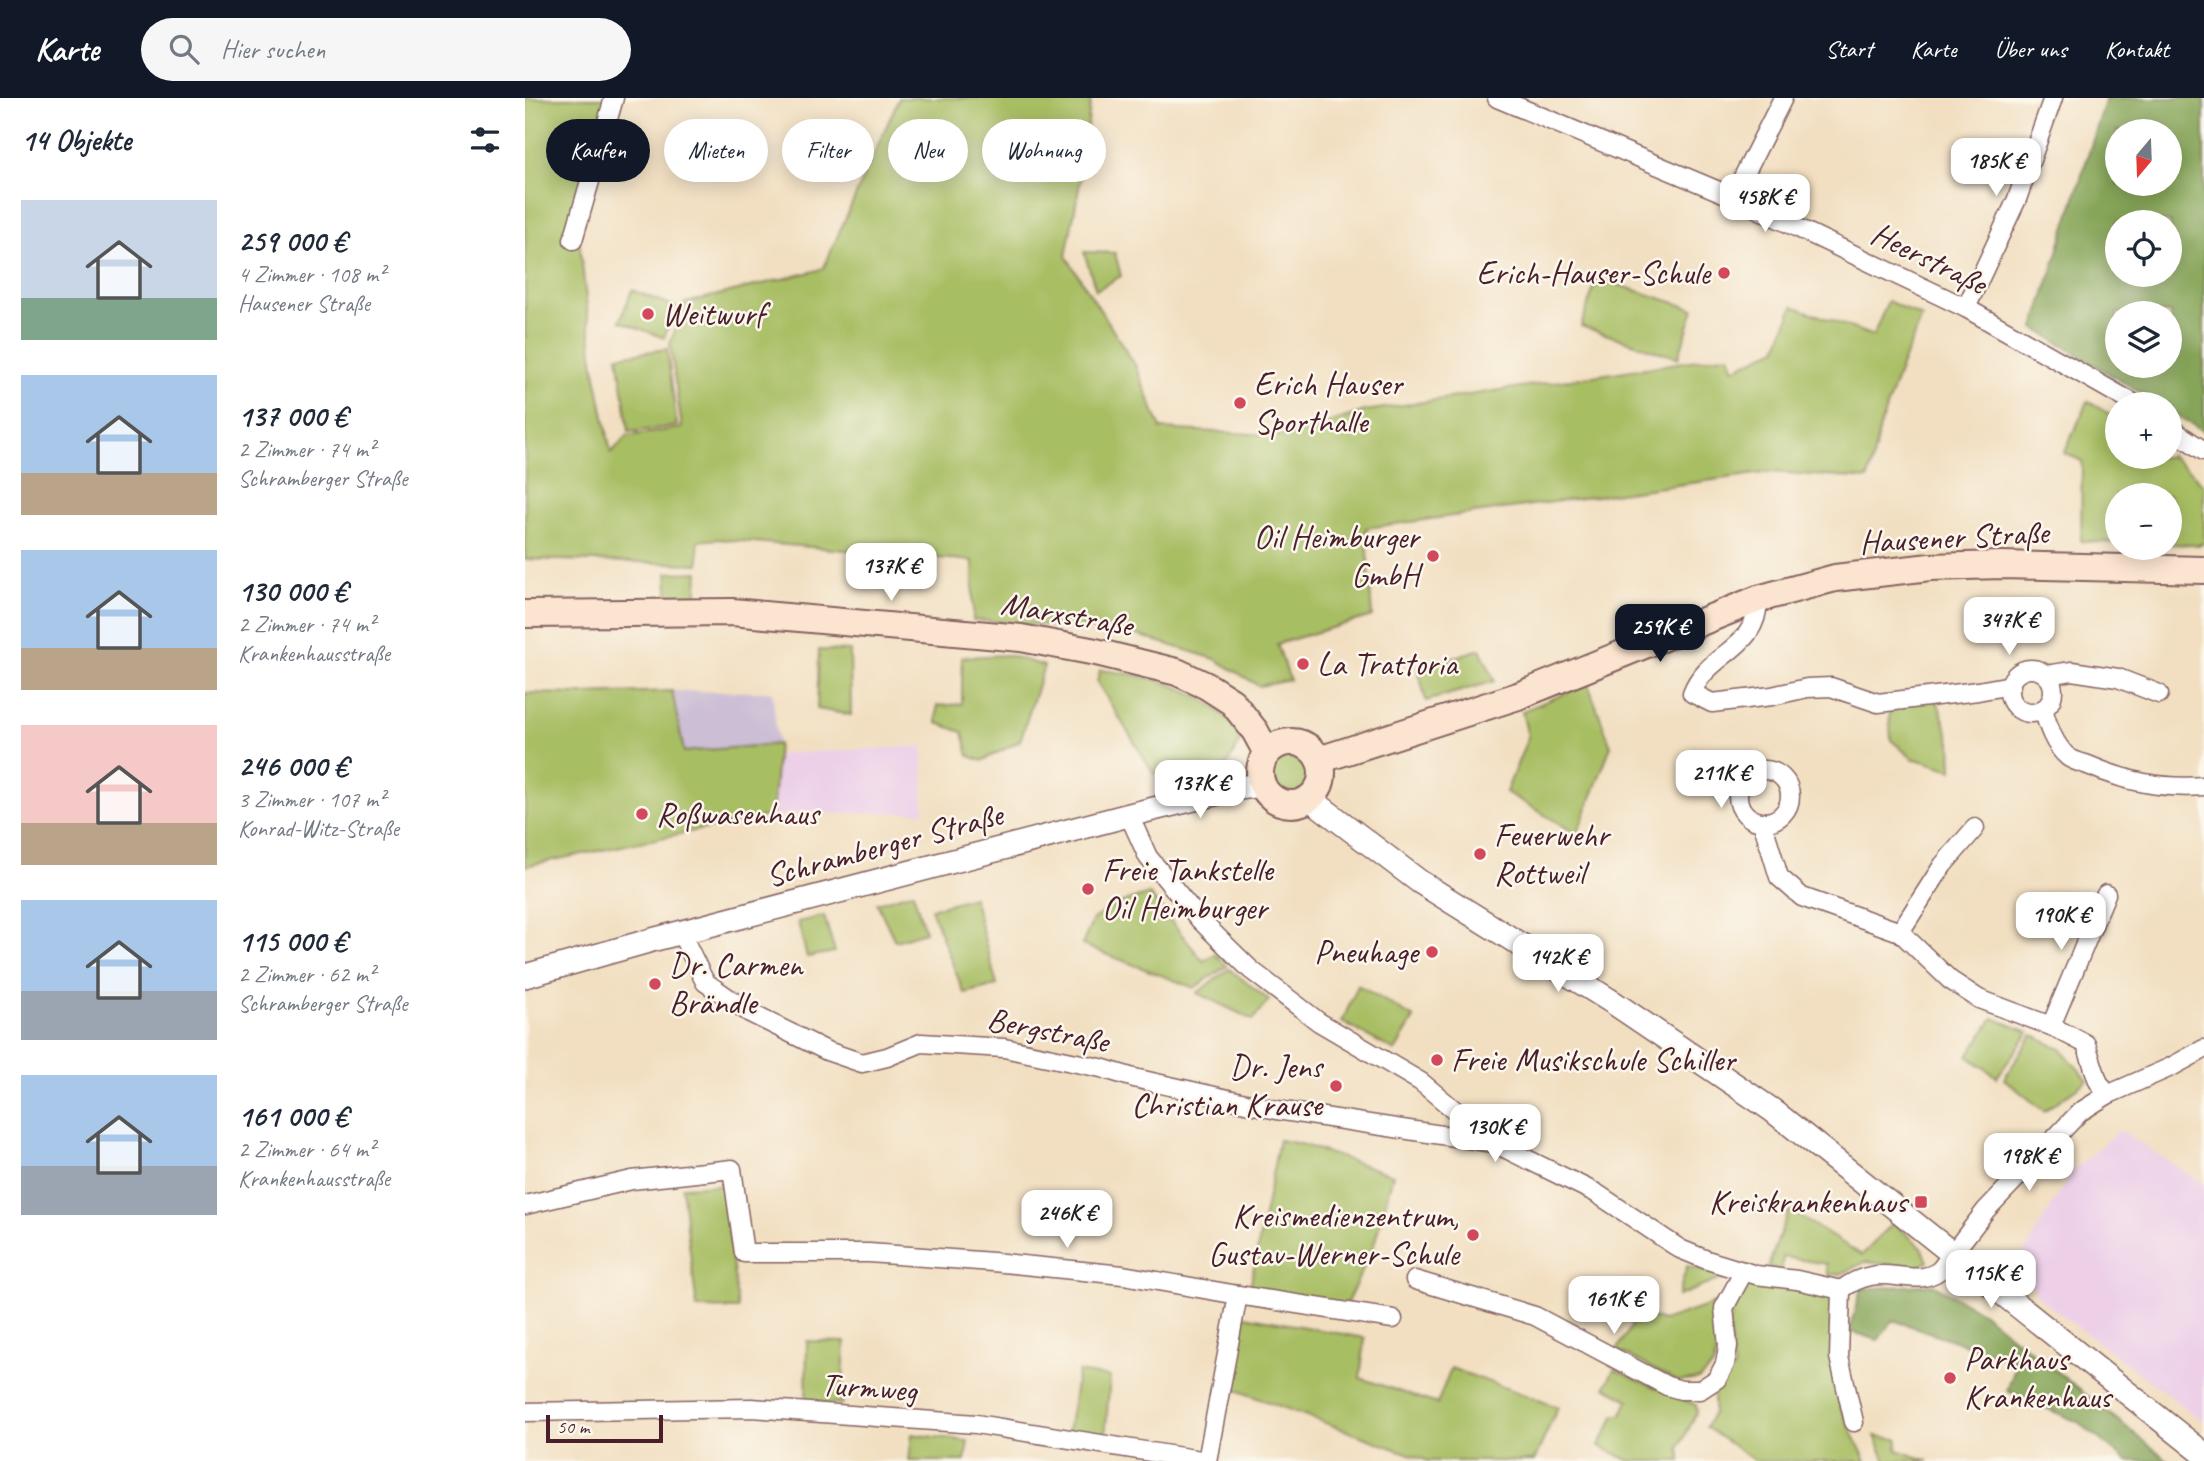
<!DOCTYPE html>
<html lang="de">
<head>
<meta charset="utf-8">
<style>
	:root { --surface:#fff; --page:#f6f6f7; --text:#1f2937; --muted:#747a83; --accent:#111827 }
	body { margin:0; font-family:Caveat,sans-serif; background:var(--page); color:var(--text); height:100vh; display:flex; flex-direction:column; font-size:26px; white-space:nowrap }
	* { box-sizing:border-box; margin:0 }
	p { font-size:23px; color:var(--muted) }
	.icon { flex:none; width:38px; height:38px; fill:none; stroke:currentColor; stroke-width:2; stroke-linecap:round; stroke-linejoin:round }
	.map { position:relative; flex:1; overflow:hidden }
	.drawer { display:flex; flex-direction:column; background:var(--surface); width:525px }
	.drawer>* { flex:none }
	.top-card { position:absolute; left:21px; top:21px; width:665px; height:63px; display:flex; gap:14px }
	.needle { width:46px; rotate:199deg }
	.controls { position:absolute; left:1580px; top:21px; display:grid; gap:14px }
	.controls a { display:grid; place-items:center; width:77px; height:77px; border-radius:50%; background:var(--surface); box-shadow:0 4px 18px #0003; font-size:35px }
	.scale { position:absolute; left:21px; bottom:18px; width:117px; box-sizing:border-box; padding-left:7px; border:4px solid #4a1f2b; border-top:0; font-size:19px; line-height:24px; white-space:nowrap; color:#4a1f2b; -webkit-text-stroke:5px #fbf7ec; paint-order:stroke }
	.price { position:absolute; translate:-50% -60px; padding:0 16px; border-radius:14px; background:#fff; color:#222; font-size:23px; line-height:46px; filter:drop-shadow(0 2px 4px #0008) }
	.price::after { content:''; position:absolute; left:50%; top:42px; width:21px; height:16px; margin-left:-10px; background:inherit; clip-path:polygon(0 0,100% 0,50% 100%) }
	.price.on { background:var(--accent); color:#fff }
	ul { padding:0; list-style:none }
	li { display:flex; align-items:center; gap:21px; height:175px; padding:0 21px }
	li span { display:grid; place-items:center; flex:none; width:196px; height:140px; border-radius:0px; color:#555 }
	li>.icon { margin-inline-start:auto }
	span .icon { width:84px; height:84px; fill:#fffc; stroke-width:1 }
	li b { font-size:30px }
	h2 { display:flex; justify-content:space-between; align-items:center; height:84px; padding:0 21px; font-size:30px }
	.tag { padding:0 24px; border-radius:32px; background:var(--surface); box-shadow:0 4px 18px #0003; font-size:24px; line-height:63px }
	.tag.on { background:var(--accent); color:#fff }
	header { display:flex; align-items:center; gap:42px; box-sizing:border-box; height:98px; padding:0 35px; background:var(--accent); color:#fff }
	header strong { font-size:33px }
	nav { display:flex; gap:38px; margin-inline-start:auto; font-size:24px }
	.search { width:490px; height:63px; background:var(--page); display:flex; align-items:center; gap:18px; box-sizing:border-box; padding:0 24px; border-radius:38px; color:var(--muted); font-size:26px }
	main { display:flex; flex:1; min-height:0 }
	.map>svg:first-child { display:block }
	.built { fill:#edd0e8 }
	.industrial { fill:#ccbed4 }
	.green { fill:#a8be63; stroke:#796e47; stroke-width:2 }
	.forest { fill:#86a559; stroke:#686242; stroke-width:2; fill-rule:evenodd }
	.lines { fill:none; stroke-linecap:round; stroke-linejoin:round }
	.minor-casing { stroke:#856260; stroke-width:21 }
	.tertiary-casing { stroke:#856260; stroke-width:26 }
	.secondary-casing { stroke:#856260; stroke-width:30 }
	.minor { stroke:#fff; stroke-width:18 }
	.tertiary { stroke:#fff; stroke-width:23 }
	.secondary { stroke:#fce5d0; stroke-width:26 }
	.poi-dot { fill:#d1495b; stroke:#fbf7ec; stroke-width:2.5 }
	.labels { text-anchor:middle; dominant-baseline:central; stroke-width:5; stroke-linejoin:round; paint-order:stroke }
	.street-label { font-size:33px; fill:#4a1f2b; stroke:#fbf7ec }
	.poi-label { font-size:33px; fill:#4a1f2b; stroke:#fbf7ec; text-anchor:start }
</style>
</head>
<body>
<header>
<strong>Karte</strong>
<div class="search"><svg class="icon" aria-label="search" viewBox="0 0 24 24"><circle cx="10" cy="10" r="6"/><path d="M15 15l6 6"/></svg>Hier suchen</div>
<nav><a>Start</a><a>Karte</a><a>Über uns</a><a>Kontakt</a></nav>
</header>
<main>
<section class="drawer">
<h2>14 Objekte<svg class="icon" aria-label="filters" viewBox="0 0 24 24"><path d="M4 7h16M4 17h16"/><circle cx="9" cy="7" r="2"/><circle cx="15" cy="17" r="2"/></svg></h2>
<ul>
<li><span style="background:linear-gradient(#c9d6e8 70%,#7fa58c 0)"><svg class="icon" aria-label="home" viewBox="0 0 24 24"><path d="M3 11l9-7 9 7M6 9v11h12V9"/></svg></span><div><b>259 000 €</b><p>4 Zimmer · 108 m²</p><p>Hausener Straße</p></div></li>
<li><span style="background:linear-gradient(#a9c7e8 70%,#b9a48a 0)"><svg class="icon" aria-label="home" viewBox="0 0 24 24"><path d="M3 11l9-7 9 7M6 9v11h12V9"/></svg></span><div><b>137 000 €</b><p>2 Zimmer · 74 m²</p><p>Schramberger Straße</p></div></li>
<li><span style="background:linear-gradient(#a9c7e8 70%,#b9a48a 0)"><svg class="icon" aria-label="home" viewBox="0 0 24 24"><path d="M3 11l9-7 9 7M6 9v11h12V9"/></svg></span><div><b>130 000 €</b><p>2 Zimmer · 74 m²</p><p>Krankenhausstraße</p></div></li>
<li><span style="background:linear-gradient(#f6c9c9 70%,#b9a48a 0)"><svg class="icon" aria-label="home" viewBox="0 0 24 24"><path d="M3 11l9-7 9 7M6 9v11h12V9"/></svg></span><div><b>246 000 €</b><p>3 Zimmer · 107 m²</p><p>Konrad-Witz-Straße</p></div></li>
<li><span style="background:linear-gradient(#a9c7e8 65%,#9aa5b1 0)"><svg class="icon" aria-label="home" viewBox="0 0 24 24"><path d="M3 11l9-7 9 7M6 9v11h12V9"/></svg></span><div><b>115 000 €</b><p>2 Zimmer · 62 m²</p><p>Schramberger Straße</p></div></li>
<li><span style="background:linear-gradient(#a9c7e8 65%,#9aa5b1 0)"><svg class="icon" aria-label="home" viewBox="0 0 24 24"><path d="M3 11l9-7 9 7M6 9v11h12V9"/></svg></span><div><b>161 000 €</b><p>2 Zimmer · 64 m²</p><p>Krankenhausstraße</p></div></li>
</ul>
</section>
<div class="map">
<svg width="1679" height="1363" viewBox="0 0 1679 1363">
	<rect width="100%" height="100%" fill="#fbf7ec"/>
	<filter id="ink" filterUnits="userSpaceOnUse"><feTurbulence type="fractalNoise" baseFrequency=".0143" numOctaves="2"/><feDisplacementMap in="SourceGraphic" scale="14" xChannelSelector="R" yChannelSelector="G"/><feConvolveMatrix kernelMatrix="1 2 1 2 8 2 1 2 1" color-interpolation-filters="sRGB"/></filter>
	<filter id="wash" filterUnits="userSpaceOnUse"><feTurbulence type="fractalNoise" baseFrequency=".00686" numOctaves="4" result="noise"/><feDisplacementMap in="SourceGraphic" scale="28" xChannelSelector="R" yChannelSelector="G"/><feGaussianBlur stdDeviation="1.57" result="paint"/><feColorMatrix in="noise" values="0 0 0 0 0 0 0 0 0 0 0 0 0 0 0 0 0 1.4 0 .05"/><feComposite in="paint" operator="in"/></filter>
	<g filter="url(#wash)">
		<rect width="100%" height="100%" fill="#f2dfc1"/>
		<!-- built -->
		<g class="built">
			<polygon points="398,648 399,714 247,717 252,656"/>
			<polygon points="1595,1032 1679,1086 1679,1324 1514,1200 1494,1163 1547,1073"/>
		</g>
		<!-- industrial -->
		<polygon class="industrial" points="147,593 247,594 253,646 159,654"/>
		<!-- green -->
		<g class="green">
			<polygon points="0,0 84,0 53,131 68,262 86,355 102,338 157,330 145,246 160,205 298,171 374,0 566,0 557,74 541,158 610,267 636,331 764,338 840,313 1204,257 1209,271 1252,250 1268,208 1348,238 1363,203 1397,219 1376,268 1356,325 1343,381 1246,374 841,430 847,518 752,546 765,582 734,588 690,561 599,533 448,522 448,463 193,441 173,443 174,466 0,461"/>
			<polygon points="559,154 590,155 596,178 571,192"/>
			<polygon points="1072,180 1169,211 1153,260 1056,228"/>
			<polygon points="107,192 151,209 139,240 95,223"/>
			<polygon points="142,251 152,328 104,334 93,258"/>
			<polygon points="1563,303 1592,321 1592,359 1645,359 1645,357 1667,375 1679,388 1679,445 1672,447 1645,446 1645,397 1592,397 1592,445 1556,443 1557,363 1539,355"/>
			<polygon points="173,474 171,508 144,508 142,475"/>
			<polygon points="955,551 970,583 901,603 893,571"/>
			<polygon points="294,552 325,553 326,617 292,611"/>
			<polygon points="483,557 519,568 495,643 457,663 444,658 438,634 412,625 412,608 437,606 437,559"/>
			<path d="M575,572C624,577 694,593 716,642L700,670L663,678H641L638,675L629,676L572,584Z"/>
			<polygon points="1063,586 1086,648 1052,736 981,694 1003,639 997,613"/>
			<polygon points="147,593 159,654 253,646 247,717 0,768 0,595 57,596"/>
			<polygon points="1411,599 1426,644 1427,672 1387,660 1366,642 1364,611"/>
			<circle cx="765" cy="677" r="19"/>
			<polygon points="388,794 400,834 370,843 352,805"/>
			<polygon points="624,796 678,863 690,856 702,868 669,890 557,847 568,821 593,806"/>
			<polygon points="448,799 472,887 439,895 406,811"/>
			<polygon points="299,818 310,854 282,859 273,824"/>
			<polygon points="704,871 744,902 728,922 672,895"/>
			<polygon points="833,887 889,920 870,953 817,924"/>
			<polygon points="1468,920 1504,934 1472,979 1443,958"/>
			<polygon points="1507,937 1536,951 1563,982 1519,1013 1479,981"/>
			<polygon points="754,1042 776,1046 868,1077 849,1147 820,1209 725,1189"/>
			<polygon points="198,1087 213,1211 172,1210 157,1089"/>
			<polygon points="1264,1112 1337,1157 1368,1125 1397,1149 1403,1164 1391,1169 1340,1164 1316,1176 1303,1177 1302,1166 1258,1159 1257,1171 1243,1169"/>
			<polygon points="1162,1168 1201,1179 1153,1198"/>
			<polygon points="1222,1180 1313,1195 1310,1263 1316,1310 1341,1363 1230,1363 1181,1329 1189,1314 1189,1291 1209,1271 1203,1226"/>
			<polygon points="1194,1204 1193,1250 1188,1268 1174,1281 1153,1284 1092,1252 1114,1215 1138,1223"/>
			<polygon points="720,1218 840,1240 835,1280 912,1306 926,1270 1033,1309 1009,1363 903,1363 703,1289"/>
			<polygon points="282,1243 320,1244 317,1306 281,1304"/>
			<polygon points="1089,1271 1171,1307 1172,1314 1154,1350 1156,1363 1105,1363 1074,1348 1090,1317 1096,1317 1104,1302 1080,1289"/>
			<polygon points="553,1274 585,1279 580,1340 543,1334"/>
			<polygon points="387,1336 443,1343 440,1363 384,1363"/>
			<polygon points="1350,1338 1373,1341 1372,1352 1404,1363 1361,1363"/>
		</g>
		<!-- forest -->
		<g class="forest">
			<path d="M1581,0H1679V334L1645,313V306H1634L1509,230ZM1592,33H1645V86H1592ZM1592,124H1645V177H1592ZM1592,215H1645V268H1592Z"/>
			<polygon points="1408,1186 1458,1215 1644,1363 1602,1363 1553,1324 1482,1293 1492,1264 1368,1222 1353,1242 1324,1233 1336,1191"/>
		</g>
	</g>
	<g filter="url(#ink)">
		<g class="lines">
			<defs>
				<g id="minor">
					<polyline points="972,0 1208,99 1441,210 1610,306"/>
					<polyline points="1208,99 1258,0"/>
					<polyline points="48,142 89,0"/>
					<polyline points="1441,210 1492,101 1528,0"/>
					<polyline points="1645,330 1679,353"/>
					<path d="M1233,501C1233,553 1183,553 1167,595L1187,605L1247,598L1282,590L1306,589L1353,605L1453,593L1486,587"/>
					<circle cx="1506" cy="593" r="22"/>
					<polyline points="1521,577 1547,573 1593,580 1634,596"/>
					<path d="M1518,611C1523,628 1529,647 1543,659C1548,663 1557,665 1563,667C1602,684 1637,691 1679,688"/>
					<circle cx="1239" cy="698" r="26"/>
					<path d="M604,717L623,759L675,822L726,872L794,924L896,984L969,1045L1071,1095L1155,1151L1182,1162L1231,1177L1272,1182L1316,1192C1325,1185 1335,1180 1346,1178C1369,1173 1394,1188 1415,1172L1461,1112L1555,1014L1582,997L1646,969L1679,951"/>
					<polyline points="1240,724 1239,730 1254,779 1277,799 1375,834 1425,882 1454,901 1526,928 1561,946 1573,983 1582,997"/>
					<polyline points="1375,834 1418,767 1450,730"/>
					<polyline points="156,835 180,884 225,915 302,953 337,965 362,959 396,945 479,950 576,970 609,980 752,1012 969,1045"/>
					<polyline points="1526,928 1581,796"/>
					<polyline points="0,1107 107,1082 207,1071 219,1155 344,1155 468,1164 598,1177 713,1197 682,1363"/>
					<polyline points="890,1182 1010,1218 1142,1288 1156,1292 1175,1292 1192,1281 1200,1266 1203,1248 1199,1210 1219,1173"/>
					<polyline points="1316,1192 1314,1259 1329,1324"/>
					<polyline points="713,1197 868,1221"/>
					<polyline points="0,1314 227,1310 451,1326 682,1363"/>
				</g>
				<g id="tertiary">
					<polyline points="784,700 895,784 1089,905 1247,1012 1679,1356"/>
					<polyline points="0,878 127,842 604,717 714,690 737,687"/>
				</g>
				<g id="secondary">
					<polyline points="0,516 207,514 496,540 571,554 652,574 682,588 707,604 730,633 742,655"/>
					<circle cx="766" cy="675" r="31"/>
					<polyline points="794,662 993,598 1233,501 1310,480 1405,469 1477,467 1679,472"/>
				</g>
			</defs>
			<!-- minor casing -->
			<use href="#minor" class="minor-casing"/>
			<!-- tertiary casing -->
			<use href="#tertiary" class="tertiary-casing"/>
			<!-- secondary casing -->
			<use href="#secondary" class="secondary-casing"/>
			<!-- minor -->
			<use href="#minor" class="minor"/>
			<!-- tertiary -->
			<use href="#tertiary" class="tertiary"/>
			<!-- secondary -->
			<use href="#secondary" class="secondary"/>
		</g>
	</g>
	<!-- markers -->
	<g class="poi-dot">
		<circle cx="1199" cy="175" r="7"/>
		<circle cx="123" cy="216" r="7"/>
		<circle cx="715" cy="305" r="7"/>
		<circle cx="908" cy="458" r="7"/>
		<circle cx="778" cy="566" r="7"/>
		<circle cx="117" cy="716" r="7"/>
		<circle cx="955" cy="756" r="7"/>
		<circle cx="563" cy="791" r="7"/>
		<circle cx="907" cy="854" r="7"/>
		<circle cx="130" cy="886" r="7"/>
		<circle cx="912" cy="962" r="7"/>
		<circle cx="811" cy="988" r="7"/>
		<rect x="1389" y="1097" width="14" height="14" rx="3.5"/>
		<circle cx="948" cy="1137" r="7"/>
		<circle cx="1425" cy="1280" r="7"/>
	</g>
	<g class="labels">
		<!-- street labels -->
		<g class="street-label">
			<text transform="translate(1404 160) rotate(26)">Heerstraße</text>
			<text transform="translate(1429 439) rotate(-3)">Hausener Straße</text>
			<text transform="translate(542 516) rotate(10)">Marxstraße</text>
			<text transform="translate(359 747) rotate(-15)">Schramberger Straße</text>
			<text transform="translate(523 932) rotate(11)">Bergstraße</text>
			<text transform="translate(344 1289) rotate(4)">Turmweg</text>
		</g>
		<!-- poi labels -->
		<g class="poi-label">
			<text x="1185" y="175" text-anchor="end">Erich-Hauser-Schule</text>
			<text x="137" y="216">Weitwurf</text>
			<text x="729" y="286">Erich Hauser<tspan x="729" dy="38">Sporthalle</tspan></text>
			<text x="894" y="439" text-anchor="end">Oil Heimburger<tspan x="894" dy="38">GmbH</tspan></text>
			<text x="792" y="566">La Trattoria</text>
			<text x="131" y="716">Roßwasenhaus</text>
			<text x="969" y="737">Feuerwehr<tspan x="969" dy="38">Rottweil</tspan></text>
			<text x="577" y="772">Freie Tankstelle<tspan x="577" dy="38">Oil Heimburger</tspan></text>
			<text x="893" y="854" text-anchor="end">Pneuhage</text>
			<text x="144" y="867">Dr. Carmen<tspan x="144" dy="38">Brändle</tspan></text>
			<text x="926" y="962">Freie Musikschule Schiller</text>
			<text x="797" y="969" text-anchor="end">Dr. Jens<tspan x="797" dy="38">Christian Krause</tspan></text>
			<text x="1382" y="1104" text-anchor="end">Kreiskrankenhaus</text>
			<text x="934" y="1118" text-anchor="end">Kreismedienzentrum,<tspan x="934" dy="38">Gustav-Werner-Schule</tspan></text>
			<text x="1439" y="1261">Parkhaus<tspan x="1439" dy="38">Krankenhaus</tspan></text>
		</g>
	</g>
</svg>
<div class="controls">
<a><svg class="needle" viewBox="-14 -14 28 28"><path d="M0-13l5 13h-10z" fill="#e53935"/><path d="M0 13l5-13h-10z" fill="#747a83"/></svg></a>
<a><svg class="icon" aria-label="locate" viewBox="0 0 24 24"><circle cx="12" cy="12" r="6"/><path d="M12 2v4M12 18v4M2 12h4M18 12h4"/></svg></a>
<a><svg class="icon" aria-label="layers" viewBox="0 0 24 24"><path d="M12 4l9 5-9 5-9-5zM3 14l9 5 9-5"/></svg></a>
<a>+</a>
<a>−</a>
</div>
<div class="scale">50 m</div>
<b class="price" style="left:1471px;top:100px">185K €</b>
<b class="price" style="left:1240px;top:136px">458K €</b>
<b class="price" style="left:366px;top:505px">137K €</b>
<b class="price" style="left:1484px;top:559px">347K €</b>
<b class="price on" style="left:1135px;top:566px">259K €</b>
<b class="price" style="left:1196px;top:712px">211K €</b>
<b class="price" style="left:675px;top:722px">137K €</b>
<b class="price" style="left:1536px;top:854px">190K €</b>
<b class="price" style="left:1033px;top:896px">142K €</b>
<b class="price" style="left:970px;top:1066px">130K €</b>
<b class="price" style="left:1504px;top:1095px">198K €</b>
<b class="price" style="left:542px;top:1152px">246K €</b>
<b class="price" style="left:1466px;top:1212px">115K €</b>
<b class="price" style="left:1089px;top:1238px">161K €</b>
<div class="top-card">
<a class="tag on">Kaufen</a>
<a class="tag">Mieten</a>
<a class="tag">Filter</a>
<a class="tag">Neu</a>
<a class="tag">Wohnung</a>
</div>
</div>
</main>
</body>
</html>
